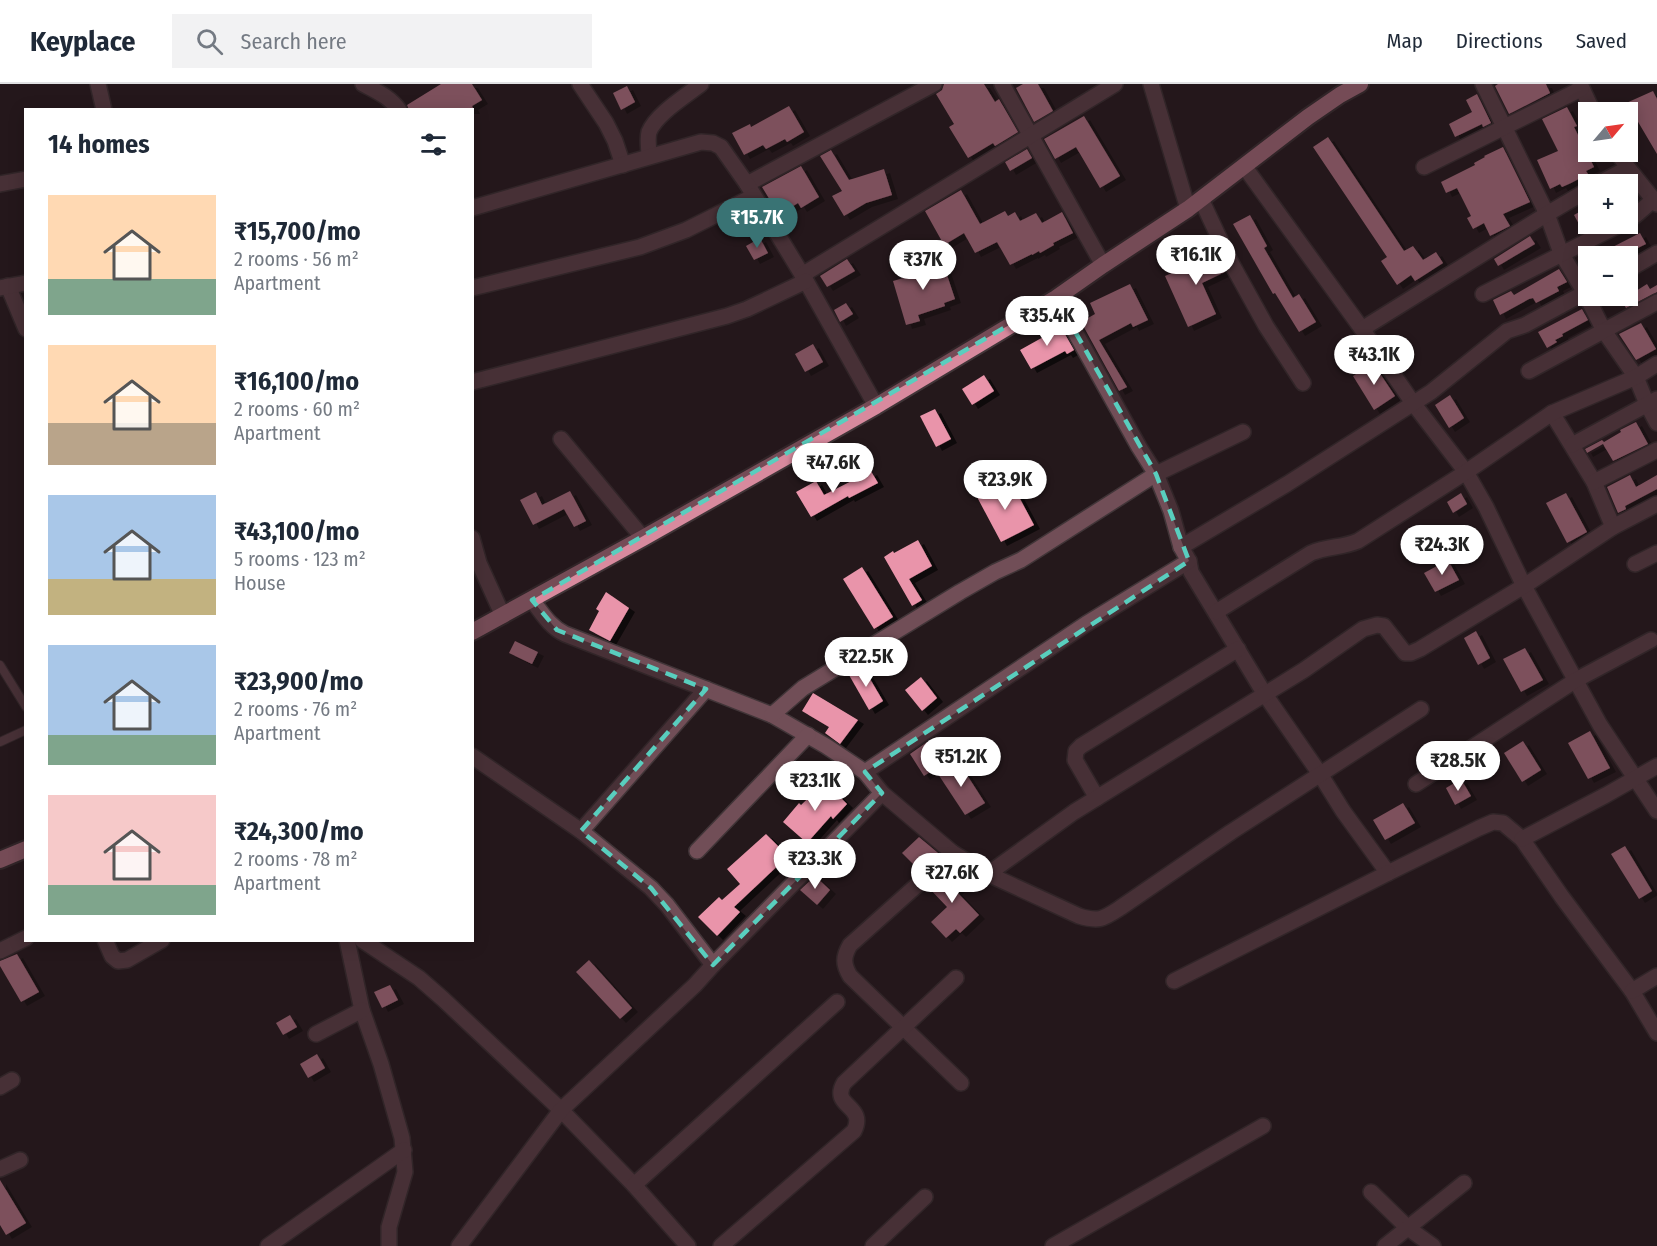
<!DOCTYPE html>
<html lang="en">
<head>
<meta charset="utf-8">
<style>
	:root { --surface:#fff; --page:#f2f2f3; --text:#1f2937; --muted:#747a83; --line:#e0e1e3; --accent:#397374 }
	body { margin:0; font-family:"Fira Sans Condensed",sans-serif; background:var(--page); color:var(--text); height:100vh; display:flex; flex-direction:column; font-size:22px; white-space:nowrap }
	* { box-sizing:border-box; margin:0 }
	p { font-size:20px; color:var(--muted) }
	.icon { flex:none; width:33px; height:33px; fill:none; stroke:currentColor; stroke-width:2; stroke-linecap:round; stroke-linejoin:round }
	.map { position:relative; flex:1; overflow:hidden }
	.drawer { position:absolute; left:24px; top:24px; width:450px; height:834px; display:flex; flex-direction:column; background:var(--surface); border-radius:0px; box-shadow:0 3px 15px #0003 }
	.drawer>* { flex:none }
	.needle { width:39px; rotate:61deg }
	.controls { position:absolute; left:1578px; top:18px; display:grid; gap:12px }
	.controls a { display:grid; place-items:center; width:60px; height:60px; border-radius:0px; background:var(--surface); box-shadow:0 3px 15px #0003; font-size:30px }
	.price { position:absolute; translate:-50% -51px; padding:0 14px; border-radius:21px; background:#fff; color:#222; font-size:20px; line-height:39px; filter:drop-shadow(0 2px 3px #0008) }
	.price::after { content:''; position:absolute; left:50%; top:36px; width:18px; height:14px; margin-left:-9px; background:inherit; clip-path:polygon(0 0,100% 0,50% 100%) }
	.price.on { background:var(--accent); color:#fff }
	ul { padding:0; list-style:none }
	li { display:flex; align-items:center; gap:18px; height:150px; padding:0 24px }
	li span { display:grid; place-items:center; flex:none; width:168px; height:120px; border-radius:0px; color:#555 }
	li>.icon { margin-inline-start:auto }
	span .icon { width:72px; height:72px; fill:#fffc; stroke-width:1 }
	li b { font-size:26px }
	h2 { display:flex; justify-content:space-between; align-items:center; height:72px; padding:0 24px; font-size:26px }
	header { display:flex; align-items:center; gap:36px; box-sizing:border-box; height:84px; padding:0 30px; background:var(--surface); border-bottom:2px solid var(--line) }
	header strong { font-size:28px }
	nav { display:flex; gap:33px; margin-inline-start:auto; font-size:21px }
	.search { width:420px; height:54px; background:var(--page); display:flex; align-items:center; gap:15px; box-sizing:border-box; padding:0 21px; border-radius:0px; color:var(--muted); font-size:22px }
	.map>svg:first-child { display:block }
	.building { fill:#e994aa; filter:url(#shadow) }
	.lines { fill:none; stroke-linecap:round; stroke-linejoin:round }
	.service-casing { stroke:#413538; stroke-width:10 }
	.minor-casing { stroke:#413538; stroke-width:18 }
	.trunk-casing { stroke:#413538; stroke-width:20 }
	.service { stroke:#714e57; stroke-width:8 }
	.minor { stroke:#714e57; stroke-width:15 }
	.trunk { stroke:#d88a9e; stroke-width:16 }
	.marked { fill:none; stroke:#59cebe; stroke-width:4.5; stroke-dasharray:12 8; stroke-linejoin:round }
</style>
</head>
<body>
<header>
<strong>Keyplace</strong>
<div class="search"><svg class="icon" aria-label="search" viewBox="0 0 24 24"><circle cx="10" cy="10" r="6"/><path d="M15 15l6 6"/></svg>Search here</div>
<nav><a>Map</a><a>Directions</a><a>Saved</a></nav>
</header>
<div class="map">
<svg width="1657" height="1162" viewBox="0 0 1657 1162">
	<defs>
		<filter id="shadow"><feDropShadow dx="6" dy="4" stdDeviation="0" flood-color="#0009"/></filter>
	</defs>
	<rect width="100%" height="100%" fill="#24181b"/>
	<!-- building -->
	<g class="building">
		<polygon points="441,0 472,0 482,16 472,22 474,26 409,26 407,21"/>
		<polygon points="944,0 984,0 995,18 999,15 1018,48 995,62 993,59 968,74 949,43 954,40 936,10 942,6"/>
		<polygon points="1023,0 1038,0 1053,27 1034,38 1016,4"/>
		<polygon points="1498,0 1546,0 1550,9 1509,30 1495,2"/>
		<polygon points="627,2 635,18 621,26 613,9"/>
		<polygon points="1653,7 1657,15 1657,70 1634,31 1630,33 1624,20"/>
		<polygon points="1477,10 1491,39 1483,43 1482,40 1455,53 1449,40 1472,28 1466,16"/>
		<polygon points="789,22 804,48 787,58 785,55 766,65 763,61 744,71 732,49 750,40 751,43"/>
		<polygon points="1567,23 1577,42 1574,43 1594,83 1586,87 1588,90 1571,99 1562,103 1560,100 1550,105 1537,76 1558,67 1542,35"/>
		<polygon points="1084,32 1120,92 1100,104 1076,63 1055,75 1044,55"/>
		<polygon points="1328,53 1404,167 1413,162 1423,176 1436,168 1443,179 1415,197 1411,191 1397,201 1381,177 1387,173 1313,63"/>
		<polygon points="1503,63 1530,118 1503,130 1510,142 1490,152 1484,139 1473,145 1467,134 1471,132 1457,104 1446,109 1441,98 1475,81 1474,79 1485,73 1484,72"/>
		<polygon points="1027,65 1032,74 1010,87 1005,78"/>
		<polygon points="831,66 849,96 884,85 892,111 866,119 844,132 832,112 842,107 820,72"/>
		<polygon points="801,82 819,113 801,124 798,119 779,131 762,103"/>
		<polygon points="961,106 980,140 1005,127 1008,132 1015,128 1020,137 1036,129 1042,139 1062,128 1073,149 1053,159 1054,161 1040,169 1039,167 1032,171 1032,170 1010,181 997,158 975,169 964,149 944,161 925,127"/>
		<polygon points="1588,123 1588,137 1580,142 1574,131"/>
		<polygon points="1250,131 1267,162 1264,164 1293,214 1299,210 1316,238 1299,248 1275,209 1273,210 1233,140"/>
		<polygon points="1640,149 1646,160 1621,172 1595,172"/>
		<polygon points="1530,152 1535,160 1498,182 1494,175"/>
		<polygon points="760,154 768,169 754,176 746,162"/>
		<polygon points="1210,157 1225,188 1202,199 1216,230 1188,243 1165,192 1203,175 1197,163"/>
		<polygon points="847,175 855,187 827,203 820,192"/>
		<polygon points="942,176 955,215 944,219 945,222 918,231 920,237 906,241 893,197 907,193 905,188"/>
		<polygon points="1559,185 1567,198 1557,203 1559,207 1536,219 1533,214 1529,215 1500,231 1493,216 1511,207 1514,211"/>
		<polygon points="1130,200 1148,236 1133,243 1131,239 1099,256 1127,303 1119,307 1081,238 1095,230 1090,219"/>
		<polygon points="1647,200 1650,205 1657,201 1657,208 1626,224 1619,212 1628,212"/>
		<polygon points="846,219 853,230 840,238 834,226"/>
		<polygon points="1582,225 1588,236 1562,250 1563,252 1555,256 1557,258 1547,264 1538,248"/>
		<polygon points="1058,238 1074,266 1067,270 1065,267 1031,285 1020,266 1054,247 1051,242"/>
		<polygon points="1641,239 1656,265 1636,276 1619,250"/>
		<polygon points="813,260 823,278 805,288 795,270"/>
		<polygon points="1373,279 1395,312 1374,326 1353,292"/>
		<polygon points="984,291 994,307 972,321 962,305"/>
		<polygon points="1450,311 1464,334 1449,344 1435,321"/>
		<polygon points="935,325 951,355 936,363 920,332"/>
		<polygon points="1636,338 1648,360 1613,377 1603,360 1587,369 1585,365 1602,356 1604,358 1621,348 1620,346"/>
		<polygon points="871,387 878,399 849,414 848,412 811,433 796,408 816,397 824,411"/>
		<polygon points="1630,391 1636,403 1657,391 1657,405 1625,422 1626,425 1618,429 1607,403"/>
		<polygon points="1010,396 1034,441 1001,458 977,413"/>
		<polygon points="570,407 586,437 574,443 564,425 533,441 520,416 536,408 542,421"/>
		<polygon points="1461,409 1467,420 1453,429 1447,418"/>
		<polygon points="1566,409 1587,448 1567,459 1546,419"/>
		<polygon points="918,456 932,482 909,495 922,516 912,522 884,473 893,467 894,469"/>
		<polygon points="1448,476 1459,496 1435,508 1424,489"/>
		<polygon points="862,483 893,533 874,545 843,495"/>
		<polygon points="606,508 629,524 610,557 589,546 599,527 596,525"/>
		<polygon points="1476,547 1490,574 1478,581 1464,554"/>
		<polygon points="515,557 538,568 532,580 509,569"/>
		<polygon points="1525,564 1543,596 1521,608 1503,575"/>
		<polygon points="863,583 883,617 869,626 849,591"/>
		<polygon points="921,593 937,614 922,627 905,606"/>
		<polygon points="813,609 858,636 840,660 825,649 829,643 802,627"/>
		<polygon points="1590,647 1610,684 1588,695 1568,659"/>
		<polygon points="1523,657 1541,686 1522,698 1504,669"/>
		<polygon points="927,658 942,680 924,692 910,670"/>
		<polygon points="958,677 985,719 965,731 938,690"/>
		<polygon points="1461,695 1471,712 1455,721 1446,704"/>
		<polygon points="825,698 847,720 833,735 831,732 807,759 783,738 799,719 801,721"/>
		<polygon points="1403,719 1415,739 1385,756 1373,736"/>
		<polygon points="766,750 788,772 734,823 740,828 717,852 698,833 719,813 722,816 740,800 727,785"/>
		<polygon points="919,753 938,769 919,786 902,769"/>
		<polygon points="1625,762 1652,807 1639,815 1611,770"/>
		<polygon points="952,783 967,797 956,807 979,831 960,849 956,845 946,854 931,838 947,823 929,804"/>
		<polygon points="815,792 830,806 817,821 800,806"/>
		<polygon points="17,870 39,908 21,918 0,882 0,877"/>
		<polygon points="589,876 632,924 620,935 576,888"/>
		<polygon points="390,901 398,916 382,924 374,908"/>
		<polygon points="290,931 297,943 283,951 276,939"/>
		<polygon points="317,970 325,984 308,994 300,980"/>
		<polygon points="0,1096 26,1139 6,1151 0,1141"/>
	</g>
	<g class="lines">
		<defs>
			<g id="service">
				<polyline points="0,581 26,623"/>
				<polyline points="0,658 26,646"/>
			</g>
			<g id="minor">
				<polyline points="98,0 104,26"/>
				<path d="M363,0C376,7 390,13 399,26"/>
				<polyline points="580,0 606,39 615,57 623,81"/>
				<polyline points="1002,0 1103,181"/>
				<polyline points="1151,0 1188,125"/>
				<polyline points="1483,0 1547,130 1561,169 1585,209 1604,247 1636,293 1647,320 1657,339"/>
				<polyline points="1580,0 1593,28"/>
				<polyline points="1617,68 1628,84 1657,120"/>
				<path d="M649,72C649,65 647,55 649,48C656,30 686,12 701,0"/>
				<polyline points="1244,82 1362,245 1413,319 1466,388 1486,423 1524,502 1600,641 1657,727"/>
				<polyline points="1424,83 1581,5"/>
				<polyline points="0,100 26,95"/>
				<polyline points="747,100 934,0"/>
				<polyline points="1598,100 1628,84"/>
				<polyline points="1201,115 1229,175 1266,242 1303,299"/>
				<polyline points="472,124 701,58 713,59 721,63 747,100 806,197 876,322"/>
				<polyline points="1628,136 1636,131 1653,116"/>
				<polyline points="1628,186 1657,169"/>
				<polyline points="802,191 1115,0"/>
				<polyline points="8,202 26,245"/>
				<polyline points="0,204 26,199"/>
				<polyline points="472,204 640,163 686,146 754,112"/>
				<polyline points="1483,210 1621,140"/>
				<polyline points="1056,214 1139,363 1156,390 1171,427 1181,463 1189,477 1191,488 1264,609 1320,690 1343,727 1388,789 1479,744 1493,738 1503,739 1522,755 1562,813 1632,907 1657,949"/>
				<polyline points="1362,245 1547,130 1588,106"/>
				<polyline points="1529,287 1657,218"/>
				<polyline points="472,298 727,232 747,225 806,197"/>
				<polyline points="1552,329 1594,398 1613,443"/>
				<polyline points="561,355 643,454"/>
				<polyline points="1572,361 1657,315"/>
				<polyline points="1594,398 1657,366"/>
				<polyline points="472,454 479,479 503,532"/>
				<polyline points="1181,463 1287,400 1431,308 1507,247 1525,241 1588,207"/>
				<polyline points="1635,480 1657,469"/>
				<path d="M532,516C542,529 550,543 565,550L772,631L826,662L865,688L882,709L953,769L988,790L1079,832C1099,838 1103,835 1120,824L1231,748L1421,625"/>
				<path d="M1216,528L1311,469C1327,462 1342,464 1358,457L1466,388L1552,329L1636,293L1657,280"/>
				<polyline points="772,631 803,604 960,508 995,488 1021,476 1156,390 1243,348"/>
				<polyline points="865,688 1086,540 1189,477"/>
				<polyline points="1416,700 1576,596 1651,556"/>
				<polyline points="1097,714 1075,676 1076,667 1081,662 1238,565"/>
				<polyline points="581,747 706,605"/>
				<polyline points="1522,755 1606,711 1657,682"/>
				<polyline points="697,767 808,651"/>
				<path d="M953,769L850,861C843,873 843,880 850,892L961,999"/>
				<polyline points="988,790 1074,728 1304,586 1363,545 1377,541 1384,542 1405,569 1411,569 1420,565 1524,502 1613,443 1657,420"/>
				<polyline points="105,856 112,872 118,877 127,876 162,856"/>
				<polyline points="347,856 362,926 381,980 402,1054 405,1088 389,1143 389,1162"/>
				<polyline points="362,856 419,894 443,915 561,1026 634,1101 688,1162"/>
				<polyline points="0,867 26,854"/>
				<polyline points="713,881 882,709"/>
				<polyline points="1174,897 1388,789"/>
				<polyline points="1632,907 1657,892"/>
				<polyline points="316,950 362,926"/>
				<polyline points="0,1003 12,996"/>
				<polyline points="0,1085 20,1076"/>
				<polyline points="634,1101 837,918"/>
				<polyline points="1371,1108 1408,1144 1433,1162"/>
				<polyline points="268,1162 404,1066"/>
				<polyline points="459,1162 561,1026 695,901 713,881 667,821 651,804 581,747 472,672"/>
				<path d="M721,1162L854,1047C867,1021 830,1023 844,999L956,894"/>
				<polyline points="873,1162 925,1113"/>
				<polyline points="1053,1162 1263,1042"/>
				<polyline points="1385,1162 1464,1099"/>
			</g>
			<g id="trunk">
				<polyline points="472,548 643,454 876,322 1056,214 1103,181 1188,125 1308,33 1340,11 1360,0"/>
				<polyline points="0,776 26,765"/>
			</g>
		</defs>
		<!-- service casing -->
		<use href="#service" class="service-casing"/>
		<!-- minor casing -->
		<use href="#minor" class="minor-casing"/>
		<!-- trunk casing -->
		<use href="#trunk" class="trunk-casing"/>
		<!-- service -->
		<use href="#service" class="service"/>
		<!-- minor -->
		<use href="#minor" class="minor"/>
		<!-- trunk -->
		<use href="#trunk" class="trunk"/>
	</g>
	<!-- marked area -->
	<path d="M0 0H1657V1162H0ZM1056,214L1156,390L1189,477L865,688L882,709L713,881L651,804L581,747L706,605L557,546L532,516Z" fill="#24181b" fill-opacity=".55" fill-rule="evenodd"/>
	<path class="marked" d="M1056,214L1156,390L1189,477L865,688L882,709L713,881L651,804L581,747L706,605L557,546L532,516Z"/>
</svg>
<div class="controls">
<a><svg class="needle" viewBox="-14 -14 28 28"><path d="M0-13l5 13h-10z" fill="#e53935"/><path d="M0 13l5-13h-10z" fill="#747a83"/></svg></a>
<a>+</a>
<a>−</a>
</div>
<b class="price on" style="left:757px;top:165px">₹15.7K</b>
<b class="price" style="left:1196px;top:202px">₹16.1K</b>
<b class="price" style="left:923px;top:207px">₹37K</b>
<b class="price" style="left:1047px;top:263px">₹35.4K</b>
<b class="price" style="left:1374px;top:302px">₹43.1K</b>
<b class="price" style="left:833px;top:410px">₹47.6K</b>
<b class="price" style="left:1005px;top:427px">₹23.9K</b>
<b class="price" style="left:1442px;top:492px">₹24.3K</b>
<b class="price" style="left:866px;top:604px">₹22.5K</b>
<b class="price" style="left:961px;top:704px">₹51.2K</b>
<b class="price" style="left:1458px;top:708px">₹28.5K</b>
<b class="price" style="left:815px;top:728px">₹23.1K</b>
<b class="price" style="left:815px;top:806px">₹23.3K</b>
<b class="price" style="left:952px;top:820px">₹27.6K</b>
<section class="drawer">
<h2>14 homes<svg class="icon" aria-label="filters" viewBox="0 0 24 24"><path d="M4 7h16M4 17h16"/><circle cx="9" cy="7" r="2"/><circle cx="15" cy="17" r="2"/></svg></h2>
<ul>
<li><span style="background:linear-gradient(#ffd9b3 70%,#7fa58c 0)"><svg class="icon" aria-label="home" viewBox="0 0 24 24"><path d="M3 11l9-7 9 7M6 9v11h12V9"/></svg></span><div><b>₹15,700/mo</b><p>2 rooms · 56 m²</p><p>Apartment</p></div></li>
<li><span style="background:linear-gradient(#ffd9b3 65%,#b9a48a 0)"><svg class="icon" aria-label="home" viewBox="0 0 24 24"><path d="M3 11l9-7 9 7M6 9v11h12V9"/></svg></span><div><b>₹16,100/mo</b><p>2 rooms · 60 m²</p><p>Apartment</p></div></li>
<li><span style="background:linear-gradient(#a9c7e8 70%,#c2b280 0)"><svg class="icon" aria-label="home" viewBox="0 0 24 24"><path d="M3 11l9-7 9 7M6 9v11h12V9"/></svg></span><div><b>₹43,100/mo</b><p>5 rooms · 123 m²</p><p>House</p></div></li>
<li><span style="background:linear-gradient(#a9c7e8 75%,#7fa58c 0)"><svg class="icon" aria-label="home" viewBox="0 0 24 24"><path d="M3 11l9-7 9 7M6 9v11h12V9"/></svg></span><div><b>₹23,900/mo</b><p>2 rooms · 76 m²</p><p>Apartment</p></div></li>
<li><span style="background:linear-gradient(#f6c9c9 75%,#7fa58c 0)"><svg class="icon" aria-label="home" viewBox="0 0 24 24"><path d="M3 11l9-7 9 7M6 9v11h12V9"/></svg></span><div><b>₹24,300/mo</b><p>2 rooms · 78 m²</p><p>Apartment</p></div></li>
</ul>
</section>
</div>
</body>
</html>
